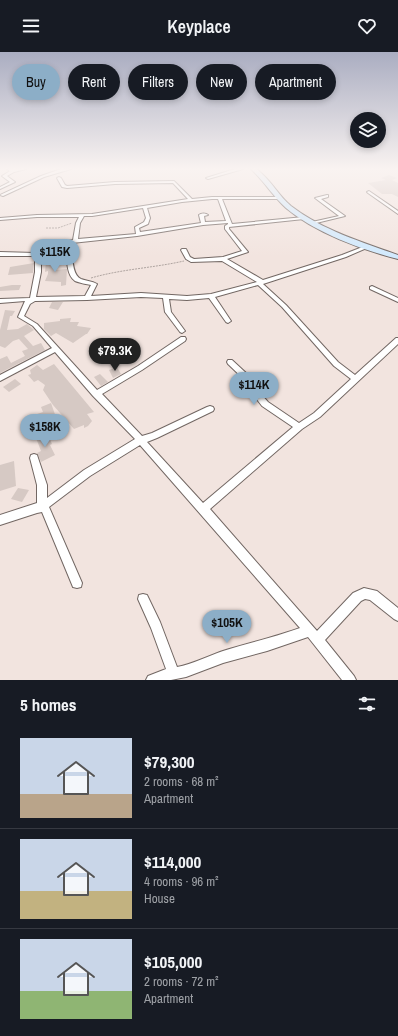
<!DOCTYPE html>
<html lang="en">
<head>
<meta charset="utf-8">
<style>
	:root { --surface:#171b24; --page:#20242c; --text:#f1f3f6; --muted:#9ea1a6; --line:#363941; --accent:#8caec7 }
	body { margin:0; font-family:"Archivo Narrow",sans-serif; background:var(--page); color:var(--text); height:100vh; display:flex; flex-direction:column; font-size:15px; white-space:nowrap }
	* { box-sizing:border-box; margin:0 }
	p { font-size:13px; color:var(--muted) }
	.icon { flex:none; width:22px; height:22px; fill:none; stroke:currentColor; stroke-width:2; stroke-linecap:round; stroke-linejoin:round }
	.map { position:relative; height:628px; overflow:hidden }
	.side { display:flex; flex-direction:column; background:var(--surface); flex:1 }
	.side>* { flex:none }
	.top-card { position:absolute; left:12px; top:12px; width:374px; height:36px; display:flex; gap:8px }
	.tools { position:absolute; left:350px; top:60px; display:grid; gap:8px }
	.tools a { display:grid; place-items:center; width:36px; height:36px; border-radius:50%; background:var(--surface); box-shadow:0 2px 6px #0003; font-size:20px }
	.price { position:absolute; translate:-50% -34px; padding:0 9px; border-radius:14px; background:var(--accent); color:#111; font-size:13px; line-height:26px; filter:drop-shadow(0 1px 2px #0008) }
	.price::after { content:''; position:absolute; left:50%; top:24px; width:12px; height:9px; margin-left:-6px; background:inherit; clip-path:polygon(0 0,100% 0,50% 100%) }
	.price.active { background:#222; color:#fff }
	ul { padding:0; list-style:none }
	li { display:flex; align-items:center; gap:12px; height:100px; padding:0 20px }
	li+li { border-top:1px solid var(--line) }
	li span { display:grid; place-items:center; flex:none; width:112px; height:80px; border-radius:0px; color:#555 }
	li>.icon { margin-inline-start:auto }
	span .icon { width:48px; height:48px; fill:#fffc; stroke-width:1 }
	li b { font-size:17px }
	h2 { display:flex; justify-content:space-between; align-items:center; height:48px; padding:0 20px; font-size:17px }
	.pill { padding:0 14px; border-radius:18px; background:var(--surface); box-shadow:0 2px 6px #0003; font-size:14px; line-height:36px }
	.pill.active { background:var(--accent); color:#111 }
	header { display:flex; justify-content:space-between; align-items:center; height:52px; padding:0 20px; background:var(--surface); font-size:18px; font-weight:600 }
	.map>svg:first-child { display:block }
	.building { fill:#d6c9c4 }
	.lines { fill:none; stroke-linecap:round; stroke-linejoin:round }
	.street-casing { stroke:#726763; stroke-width:2 }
	.secondary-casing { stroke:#726763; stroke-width:2 }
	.path { stroke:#afa4a0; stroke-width:1; stroke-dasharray:2 1; stroke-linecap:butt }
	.street { fill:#fff; fill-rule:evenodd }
	.secondary { fill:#d1e9fd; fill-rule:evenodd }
</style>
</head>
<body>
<header><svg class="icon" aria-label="menu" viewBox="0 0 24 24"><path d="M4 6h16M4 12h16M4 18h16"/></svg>Keyplace<svg class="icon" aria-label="heart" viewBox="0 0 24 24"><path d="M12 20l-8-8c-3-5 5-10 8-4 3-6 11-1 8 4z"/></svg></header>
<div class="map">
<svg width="398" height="628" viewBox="0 0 398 628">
	<rect width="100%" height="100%" fill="#f2e4df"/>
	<!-- building -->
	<g class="building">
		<polygon points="389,123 397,126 392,128 398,131 398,145 392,142 382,142 368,131 386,128 381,126"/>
		<polygon points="47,199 51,213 55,207 54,218 67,217 66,233 61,234 61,230 45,229 48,222 48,219 45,220"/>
		<polygon points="34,211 33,221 8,223 10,215"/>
		<polygon points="12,233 21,233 19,238 0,239 0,235"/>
		<polygon points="52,250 63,250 58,258 49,256"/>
		<polygon points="5,258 15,259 12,264 10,264 7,278 18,277 27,272 34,278 24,284 33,294 41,291 45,298 0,321 0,307 7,304 11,311 25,304 22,299 28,297 19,287 13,289 5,296 0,294 0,278"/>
		<polygon points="71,266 70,270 79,270 77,274 91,276 87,282 86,282 73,291 56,281 51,284 44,277 44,271 60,269 60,267"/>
		<polygon points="109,292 118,303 109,307 101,295"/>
		<polygon points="54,312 94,360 87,362 92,369 88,374 84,376 84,373 74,377 53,353 43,338 45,333 38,328 34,330 28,323 31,322 30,318 37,313 43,318"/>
		<polygon points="117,315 121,322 113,326 109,318"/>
		<polygon points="100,322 108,330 101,334 94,325"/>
		<polygon points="15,327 21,332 9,340 3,335"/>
		<polygon points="51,351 58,371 42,377 37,362 43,360 41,355"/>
		<polygon points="47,381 52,392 50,393 55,403 41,410 37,401 41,399 36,386"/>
		<polygon points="14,409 16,434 0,439 0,413"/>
		<polygon points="18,436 29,438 22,450 11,447"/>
	</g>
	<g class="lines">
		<defs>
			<g id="street">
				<polygon points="7,117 26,117 14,120 7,124 15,130 0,137 0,135 10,130 2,124 10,119"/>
				<polygon points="61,117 71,117 44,125 3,144 0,143 41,124"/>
				<polygon points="235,117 243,117 208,127 206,126"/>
				<path d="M59,125L61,126L65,133L67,134L115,130L174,129L192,147L212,145H281V147H222L232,172L304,165L306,166L304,167L229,175V177L248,200L227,207L263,228L342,203L365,194L369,195L346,205L263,232L286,253L338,310L355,323L396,286H398V292L320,365L302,377L210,457L317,579L353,541L364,536L377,539L398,556V569L394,567L370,548L365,547L361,549L325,588L354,624L356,628H342L308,585L267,599L223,611L186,625L171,628H146L148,624L166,617L151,576L138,547L139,543L143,542L147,543L160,570L177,615C193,612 208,604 223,599C249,591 275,585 300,576L140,393L90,424L49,455L82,531L81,535L77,536L73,535L42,460L37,461L0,473V463L37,451V433L30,406L31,403L34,402L37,403L47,433V446L84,418L135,387L93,344L55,300L0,329V323L52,296L33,274L18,265L25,249L0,251V247L30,246L35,220V204H0V200L35,201L36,196L73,188L76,171L79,165H37L0,168V166L37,163L92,162L188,147L173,131L115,132L67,136L62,135L57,126ZM212,147H218L226,169L205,170L204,164L208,163C206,161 201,161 199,163L201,171L140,180L139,176L148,172L150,166L147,156L182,150ZM143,156L146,166L144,170L135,175L136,182L78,187L80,171L84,164H92ZM228,171V172L225,174V177L242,199L223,205L194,207L190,205L186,197H182L181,198L186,207L191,210L222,209L257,230L211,242L187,244L141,241L91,244L97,232C92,229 87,229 81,227C71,223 72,200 72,191L137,184L203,173ZM67,192C67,202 65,222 75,229C80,231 86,232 91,233L85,244L36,245L41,220V198ZM258,233L282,255L334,314L351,327L314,361L299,371L268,350L261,342L258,332L232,308H228L227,310L228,312L252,335L255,345L262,354L293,375L203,451L147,390L157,386L213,359L214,357L213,355L210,354L207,355L152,381L142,384L102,342L142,318L185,289L186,287L185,285H181L138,314L97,338L78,317L37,272L24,264L30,252L35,249L87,248L141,245L163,246L165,260L180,280L182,281L185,279L171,260L169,247L187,248L209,246L226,270L228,271L231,269L215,245Z"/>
				<polygon points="369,139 398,159 398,162 368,141 367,140"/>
				<polygon points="327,143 328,143 328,145 321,147 345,164 312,172 312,170 339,164 315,146"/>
				<polygon points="372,234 398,246 398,250 370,237 370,235"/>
			</g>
			<path id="secondary" d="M251,117H257L260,120C272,130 279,144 291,154C322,178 362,190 398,203V207C362,198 314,180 286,156C273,144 264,129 251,117Z"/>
		</defs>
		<!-- street casing -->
		<use href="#street" class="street-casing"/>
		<!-- secondary casing -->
		<use href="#secondary" class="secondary-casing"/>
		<!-- path -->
		<g class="path">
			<polyline points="46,176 58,176 72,171"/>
			<path d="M91,226C122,217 153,216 184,209"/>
		</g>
		<!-- street -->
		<use href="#street" class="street"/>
		<!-- secondary -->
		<use href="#secondary" class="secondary"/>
	</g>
	<!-- sky -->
	<linearGradient id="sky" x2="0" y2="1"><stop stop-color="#aaadc1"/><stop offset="0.57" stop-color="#f9f3f1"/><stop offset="1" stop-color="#f9f3f1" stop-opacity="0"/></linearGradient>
	<rect width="398" height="205" fill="url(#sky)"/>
</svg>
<div class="tools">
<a><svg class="icon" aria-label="layers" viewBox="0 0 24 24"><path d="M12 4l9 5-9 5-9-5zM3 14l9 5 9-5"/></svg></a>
</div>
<b class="price" style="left:55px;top:221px">$115K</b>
<b class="price active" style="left:115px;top:320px">$79.3K</b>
<b class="price" style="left:254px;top:354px">$114K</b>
<b class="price" style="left:45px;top:396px">$158K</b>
<b class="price" style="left:227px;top:592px">$105K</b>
<div class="top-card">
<a class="pill active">Buy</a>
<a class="pill">Rent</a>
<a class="pill">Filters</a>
<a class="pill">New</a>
<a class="pill">Apartment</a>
</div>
</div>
<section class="side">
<h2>5 homes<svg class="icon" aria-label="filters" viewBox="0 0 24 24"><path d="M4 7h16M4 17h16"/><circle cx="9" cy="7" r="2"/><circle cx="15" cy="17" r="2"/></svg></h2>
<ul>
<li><span style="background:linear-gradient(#c9d6e8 70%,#b9a48a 0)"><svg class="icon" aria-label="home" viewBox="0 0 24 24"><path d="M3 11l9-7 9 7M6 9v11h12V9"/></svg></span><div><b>$79,300</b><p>2 rooms · 68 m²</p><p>Apartment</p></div></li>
<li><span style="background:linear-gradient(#c9d6e8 65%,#c2b280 0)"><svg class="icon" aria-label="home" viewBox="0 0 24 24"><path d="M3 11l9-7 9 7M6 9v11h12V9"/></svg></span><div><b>$114,000</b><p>4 rooms · 96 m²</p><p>House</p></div></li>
<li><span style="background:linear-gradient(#c9d6e8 65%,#8fb573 0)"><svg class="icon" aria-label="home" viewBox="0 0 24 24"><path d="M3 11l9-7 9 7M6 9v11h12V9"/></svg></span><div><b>$105,000</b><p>2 rooms · 72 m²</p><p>Apartment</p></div></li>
</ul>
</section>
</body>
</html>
